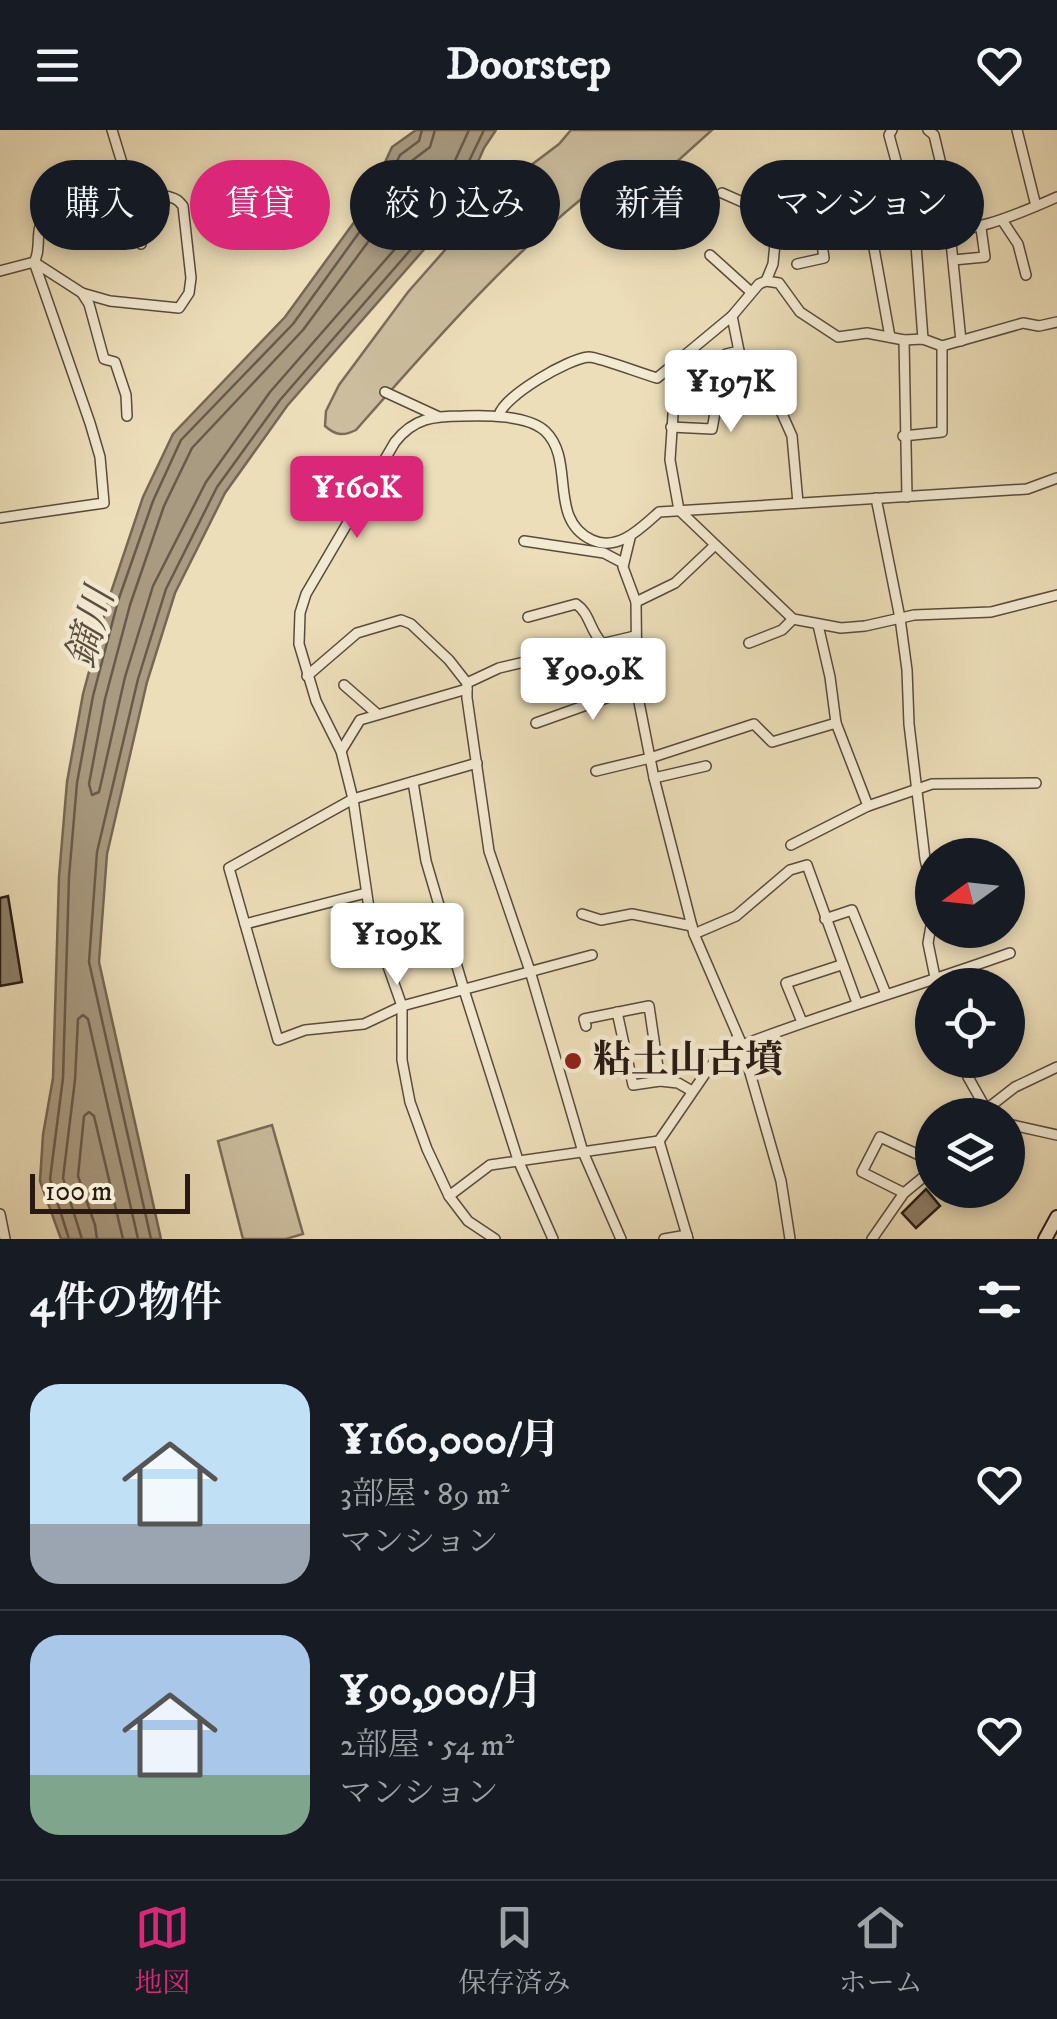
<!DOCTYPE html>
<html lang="ja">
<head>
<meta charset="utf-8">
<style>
	:root { --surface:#171b24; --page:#242831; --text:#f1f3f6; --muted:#9ea1a6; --line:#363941; --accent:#db2777 }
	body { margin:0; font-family:"IM FELL DW Pica","Noto Serif JP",serif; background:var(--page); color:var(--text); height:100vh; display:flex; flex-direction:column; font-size:38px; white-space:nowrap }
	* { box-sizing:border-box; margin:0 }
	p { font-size:32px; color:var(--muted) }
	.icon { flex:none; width:55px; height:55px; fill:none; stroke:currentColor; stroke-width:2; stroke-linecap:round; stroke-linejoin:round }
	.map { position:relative; height:1109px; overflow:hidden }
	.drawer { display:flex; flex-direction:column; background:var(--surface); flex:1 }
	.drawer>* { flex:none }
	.guide { position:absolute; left:30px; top:30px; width:998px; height:90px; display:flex; gap:20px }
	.needle { width:65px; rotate:255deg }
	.fabs { position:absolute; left:915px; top:708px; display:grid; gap:20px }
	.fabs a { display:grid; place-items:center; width:110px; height:110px; border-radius:50%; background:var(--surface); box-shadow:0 5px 15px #0003; font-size:50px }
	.scale { position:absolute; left:30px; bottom:25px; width:160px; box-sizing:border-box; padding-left:10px; border:5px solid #281a13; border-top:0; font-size:28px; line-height:35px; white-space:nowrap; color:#281a13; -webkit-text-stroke:8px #f3ead2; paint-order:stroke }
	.price { position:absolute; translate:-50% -85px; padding:0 22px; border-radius:10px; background:#fff; color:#222; font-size:32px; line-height:65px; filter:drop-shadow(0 2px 5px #0008) }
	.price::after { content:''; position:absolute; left:50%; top:60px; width:30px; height:22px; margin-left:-15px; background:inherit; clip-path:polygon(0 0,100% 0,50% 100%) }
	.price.selected { background:var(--accent); color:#fff }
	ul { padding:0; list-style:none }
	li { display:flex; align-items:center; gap:30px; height:250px; padding:0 30px }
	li+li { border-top:2px solid var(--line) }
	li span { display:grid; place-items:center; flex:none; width:280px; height:200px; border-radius:30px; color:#555 }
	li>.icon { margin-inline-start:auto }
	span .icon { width:120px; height:120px; fill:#fffc; stroke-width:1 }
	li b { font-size:42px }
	h2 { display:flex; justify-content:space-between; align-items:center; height:120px; padding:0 30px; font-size:42px }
	.pill { padding:0 35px; border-radius:45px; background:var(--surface); box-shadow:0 5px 15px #0003; font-size:35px; line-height:90px }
	.pill.selected { background:var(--accent); color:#fff }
	header { display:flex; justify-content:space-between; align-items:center; height:130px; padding:0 30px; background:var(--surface); font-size:45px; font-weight:700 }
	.tabs { display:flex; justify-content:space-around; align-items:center; height:140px; border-top:2px solid var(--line); background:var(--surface); font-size:28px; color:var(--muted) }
	.tabs a { display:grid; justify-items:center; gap:5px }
	.tabs .selected { color:var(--accent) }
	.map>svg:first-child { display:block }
	.green { fill:#cbbd9d; stroke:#7a6c58; stroke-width:2.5 }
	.water { fill:#a99b81; stroke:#756755; stroke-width:2.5 }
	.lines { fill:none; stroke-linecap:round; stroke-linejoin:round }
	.shore { stroke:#685a4a; stroke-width:2.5 }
	.building { fill:#8e8069; stroke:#281a13; stroke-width:2.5 }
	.street-casing { stroke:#594b3c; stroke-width:12 }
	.secondary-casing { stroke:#281a13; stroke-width:16 }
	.street { stroke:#f3ead2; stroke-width:9 }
	.secondary { stroke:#f3ead2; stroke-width:12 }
	.poi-dot { fill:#8f2418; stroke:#f3ead2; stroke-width:4 }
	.labels { text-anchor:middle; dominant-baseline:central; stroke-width:9; stroke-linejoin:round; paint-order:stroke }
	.poi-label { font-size:38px; font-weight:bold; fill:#281a13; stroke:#f3ead2; text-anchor:start }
	.water-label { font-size:40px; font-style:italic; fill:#5c4e3f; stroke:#f3ead2 }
</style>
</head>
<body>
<header><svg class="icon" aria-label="menu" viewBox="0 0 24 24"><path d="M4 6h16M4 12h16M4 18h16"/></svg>Doorstep<svg class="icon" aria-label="heart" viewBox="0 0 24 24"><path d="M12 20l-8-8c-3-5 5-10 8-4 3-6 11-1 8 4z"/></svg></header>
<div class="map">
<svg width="1057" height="1109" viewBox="0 0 1057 1109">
	<rect width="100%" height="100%" fill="#ecdeb9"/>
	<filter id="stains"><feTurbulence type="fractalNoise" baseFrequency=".002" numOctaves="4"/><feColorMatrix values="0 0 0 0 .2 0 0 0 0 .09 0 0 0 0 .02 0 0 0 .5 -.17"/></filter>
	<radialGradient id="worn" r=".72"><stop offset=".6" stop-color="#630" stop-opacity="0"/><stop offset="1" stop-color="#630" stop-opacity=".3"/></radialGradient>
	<!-- green -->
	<g class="green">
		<path d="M571,0H712L630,74L616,42C518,114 436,209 356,300C344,306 336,306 325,296L326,281L339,255L408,162L497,61L559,14Z"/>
		<polygon points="272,995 303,1104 286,1109 243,1109 218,1011"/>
	</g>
	<!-- water -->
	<polygon class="water" points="416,0 496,0 484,18 455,84 287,276 225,363 175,463 147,552 107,724 99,832 161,1109 61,1109 40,1051 43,1005 53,948 59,747 67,652 83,564 109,468 143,367 173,304 285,187 363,80 392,17"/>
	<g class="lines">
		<!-- shore -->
		<g class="shore">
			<polyline points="435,0 430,17 409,33 382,93 303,200 192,318 164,376 130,475 105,569 89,654 92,665 99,662 125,547 153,456 206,352 270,262 436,72 469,0"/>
			<polyline points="69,1109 50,1049 63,948 69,747 77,653 93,566 118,471 153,371 181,310 293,194 371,86 400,25 419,11 422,0"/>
			<polyline points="82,1109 63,1048 75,950 78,889 83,885 88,889 138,1109"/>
			<polyline points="97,1109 95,1095 78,1046 84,986 89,982 94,986 123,1109"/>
			<polyline points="151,1109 89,832 97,722 138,549 166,459 217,357 280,270 446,79 484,0"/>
		</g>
	</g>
	<!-- building -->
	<g class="building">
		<polygon points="8,766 22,852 0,856 0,768"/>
		<polygon points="926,1059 940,1076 916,1098 902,1083"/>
	</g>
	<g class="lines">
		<defs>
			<g id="street">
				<polyline points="112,0 133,69"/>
				<polyline points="892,0 889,5 915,101 923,209"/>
				<polyline points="928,0 934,5 957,101"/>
				<polyline points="1017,0 1036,76"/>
				<polyline points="722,63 772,85 777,93"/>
				<polyline points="135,68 141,114"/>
				<polyline points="868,85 890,207"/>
				<polyline points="1002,90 1018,114 1026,145"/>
				<polyline points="950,102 961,211"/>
				<polyline points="710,125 751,162"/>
				<polyline points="953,130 985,127 981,98"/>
				<polyline points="797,134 824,128 818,87"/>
				<path d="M0,141L34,132L82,163L110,171L179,178L189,163L191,148L183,76C179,71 177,69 170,67C154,62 56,76 45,87C34,98 42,120 34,132L90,293L100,327L104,373L0,388"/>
				<path d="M766,151L773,134L777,93L783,88C791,85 859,82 867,84C884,89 898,100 917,101C968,106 1012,87 1057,67"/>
				<polyline points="82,163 89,174 104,229 115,232 126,265 127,286"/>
				<polyline points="732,186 739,221 756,272 779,277 792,306 798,373"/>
				<polyline points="1057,192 1039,196 1023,193 942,216 923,209 904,210 867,203 838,207 800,182 779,153 766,151 759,154 732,186 679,230 686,262 674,270 670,330 679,380 793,489 841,498 865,496 914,485 991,482 1057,465"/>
				<polyline points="904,210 907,367"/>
				<polyline points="385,262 437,286"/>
				<polyline points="686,262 718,262"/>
				<path d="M499,285C504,266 569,228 589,227C598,227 643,244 657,248L679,230"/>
				<polyline points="671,297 712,299 726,224 739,221"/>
				<polyline points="903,306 942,302 942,216"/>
				<polyline points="876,368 900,488 907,540 909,594 925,729 932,760"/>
				<polyline points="630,408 623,437 636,472 637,562 654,648 694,804 742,915 781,1051 790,1109"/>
				<polyline points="524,411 604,423 623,433"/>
				<polyline points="636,472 675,453 714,416"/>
				<path d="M528,487L576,474C590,483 590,502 603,514"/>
				<polyline points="749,513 782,500 793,489"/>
				<polyline points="307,546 357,503 401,490 411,494 449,530 467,553 467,568 489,721 530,841 583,1022 621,1109"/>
				<polyline points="467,553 499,538 635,506"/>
				<polyline points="344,555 376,583"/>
				<polyline points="536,593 637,557"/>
				<polyline points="341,621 360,590 467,559"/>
				<polyline points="477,633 353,669 229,738 278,910 305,900 364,894 402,876 592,825"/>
				<polyline points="596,641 650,628 754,594 772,612 836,593 830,547 818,495"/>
				<polyline points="654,648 706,636"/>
				<polyline points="413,652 426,731 464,860 518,1030 553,1109"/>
				<polyline points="868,676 932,654 1036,653"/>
				<polyline points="791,715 868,676 836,593"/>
				<polyline points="582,784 601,790 632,784 692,796"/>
				<polyline points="825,789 852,780 886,864"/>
				<polyline points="932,790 928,813 936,852"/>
				<polyline points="245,794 366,763"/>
				<polyline points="694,804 736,786 790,740 807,735 857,873"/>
				<polyline points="617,882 633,955 660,951"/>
				<polyline points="802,892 786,853 841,835"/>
				<polyline points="586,896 584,889 649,876 660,951 678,953 692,961"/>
				<path d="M742,915C831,881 921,855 1010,823"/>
				<polyline points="963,930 968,947 986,979"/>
				<polyline points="979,985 1015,957 1057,937"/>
				<polyline points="1008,994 1057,1005"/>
				<polyline points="904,1063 862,1042 880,1007 932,1031"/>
				<polyline points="449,1066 490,1035 659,1011"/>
				<polyline points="0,1084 5,1109"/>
				<path d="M495,1109L468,1091L449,1066L427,1019L410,972L402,930V876L370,785L353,669L341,621L316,571L299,514L300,483L306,464L395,312C414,288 433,286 463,286C484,285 528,285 545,301C576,330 547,389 592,410C618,422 641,398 659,382L1027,359L1057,348"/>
				<polyline points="664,1109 687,1105"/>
				<polyline points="688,1109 659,1011 709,938 738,907"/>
				<polyline points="872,1109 904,1063 932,1040"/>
			</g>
			<polyline id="secondary" points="1045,1109 1057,1087"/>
		</defs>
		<!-- street casing -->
		<use href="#street" class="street-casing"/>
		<!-- secondary casing -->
		<use href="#secondary" class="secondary-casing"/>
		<!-- street -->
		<use href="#street" class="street"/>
		<!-- secondary -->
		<use href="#secondary" class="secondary"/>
	</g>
	<!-- markers -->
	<circle class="poi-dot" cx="573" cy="931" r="10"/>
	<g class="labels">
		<!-- poi labels -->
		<g class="poi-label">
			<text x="593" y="931">粘土山古墳</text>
		</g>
		<!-- water labels -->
		<g class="water-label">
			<text transform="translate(92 498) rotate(-74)">鏑川</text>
		</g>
	</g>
	<rect width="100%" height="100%" filter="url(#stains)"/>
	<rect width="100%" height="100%" fill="url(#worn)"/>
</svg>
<div class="fabs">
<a><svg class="needle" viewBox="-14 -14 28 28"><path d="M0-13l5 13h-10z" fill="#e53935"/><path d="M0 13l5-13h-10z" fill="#9ea1a6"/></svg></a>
<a><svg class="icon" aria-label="locate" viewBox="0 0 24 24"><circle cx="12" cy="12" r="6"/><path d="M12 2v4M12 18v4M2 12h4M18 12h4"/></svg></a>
<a><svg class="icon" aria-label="layers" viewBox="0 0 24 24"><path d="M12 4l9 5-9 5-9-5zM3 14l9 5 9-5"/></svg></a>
</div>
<div class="scale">100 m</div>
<b class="price" style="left:731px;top:305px">¥197K</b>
<b class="price selected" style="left:357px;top:411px">¥160K</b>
<b class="price" style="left:593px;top:593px">¥90.9K</b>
<b class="price" style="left:397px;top:858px">¥109K</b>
<div class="guide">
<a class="pill">購入</a>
<a class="pill selected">賃貸</a>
<a class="pill">絞り込み</a>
<a class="pill">新着</a>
<a class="pill">マンション</a>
</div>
</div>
<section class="drawer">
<h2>4件の物件<svg class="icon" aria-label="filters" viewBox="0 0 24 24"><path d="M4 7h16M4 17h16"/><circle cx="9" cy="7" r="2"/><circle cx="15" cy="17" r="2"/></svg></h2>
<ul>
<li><span style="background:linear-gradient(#bfe0f5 70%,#9aa5b1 0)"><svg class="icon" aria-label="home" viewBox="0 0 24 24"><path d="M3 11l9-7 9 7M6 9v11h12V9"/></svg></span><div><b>¥160,000/月</b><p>3部屋 · 89 m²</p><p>マンション</p></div><svg class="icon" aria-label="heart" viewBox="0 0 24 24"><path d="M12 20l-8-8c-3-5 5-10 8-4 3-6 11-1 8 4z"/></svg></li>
<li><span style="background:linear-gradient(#a9c7e8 70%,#7fa58c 0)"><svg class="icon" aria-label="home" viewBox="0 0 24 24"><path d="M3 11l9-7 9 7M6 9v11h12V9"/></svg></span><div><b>¥90,900/月</b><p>2部屋 · 54 m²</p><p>マンション</p></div><svg class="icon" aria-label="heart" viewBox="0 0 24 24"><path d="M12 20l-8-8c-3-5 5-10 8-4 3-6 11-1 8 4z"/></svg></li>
</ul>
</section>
<nav class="tabs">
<a class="selected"><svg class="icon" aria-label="map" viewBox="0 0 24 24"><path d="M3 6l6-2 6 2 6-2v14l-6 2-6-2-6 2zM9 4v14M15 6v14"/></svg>地図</a>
<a><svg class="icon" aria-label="saved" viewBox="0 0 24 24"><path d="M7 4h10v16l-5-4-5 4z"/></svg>保存済み</a>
<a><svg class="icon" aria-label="home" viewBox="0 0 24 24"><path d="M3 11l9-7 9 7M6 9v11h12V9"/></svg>ホーム</a>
</nav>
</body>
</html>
